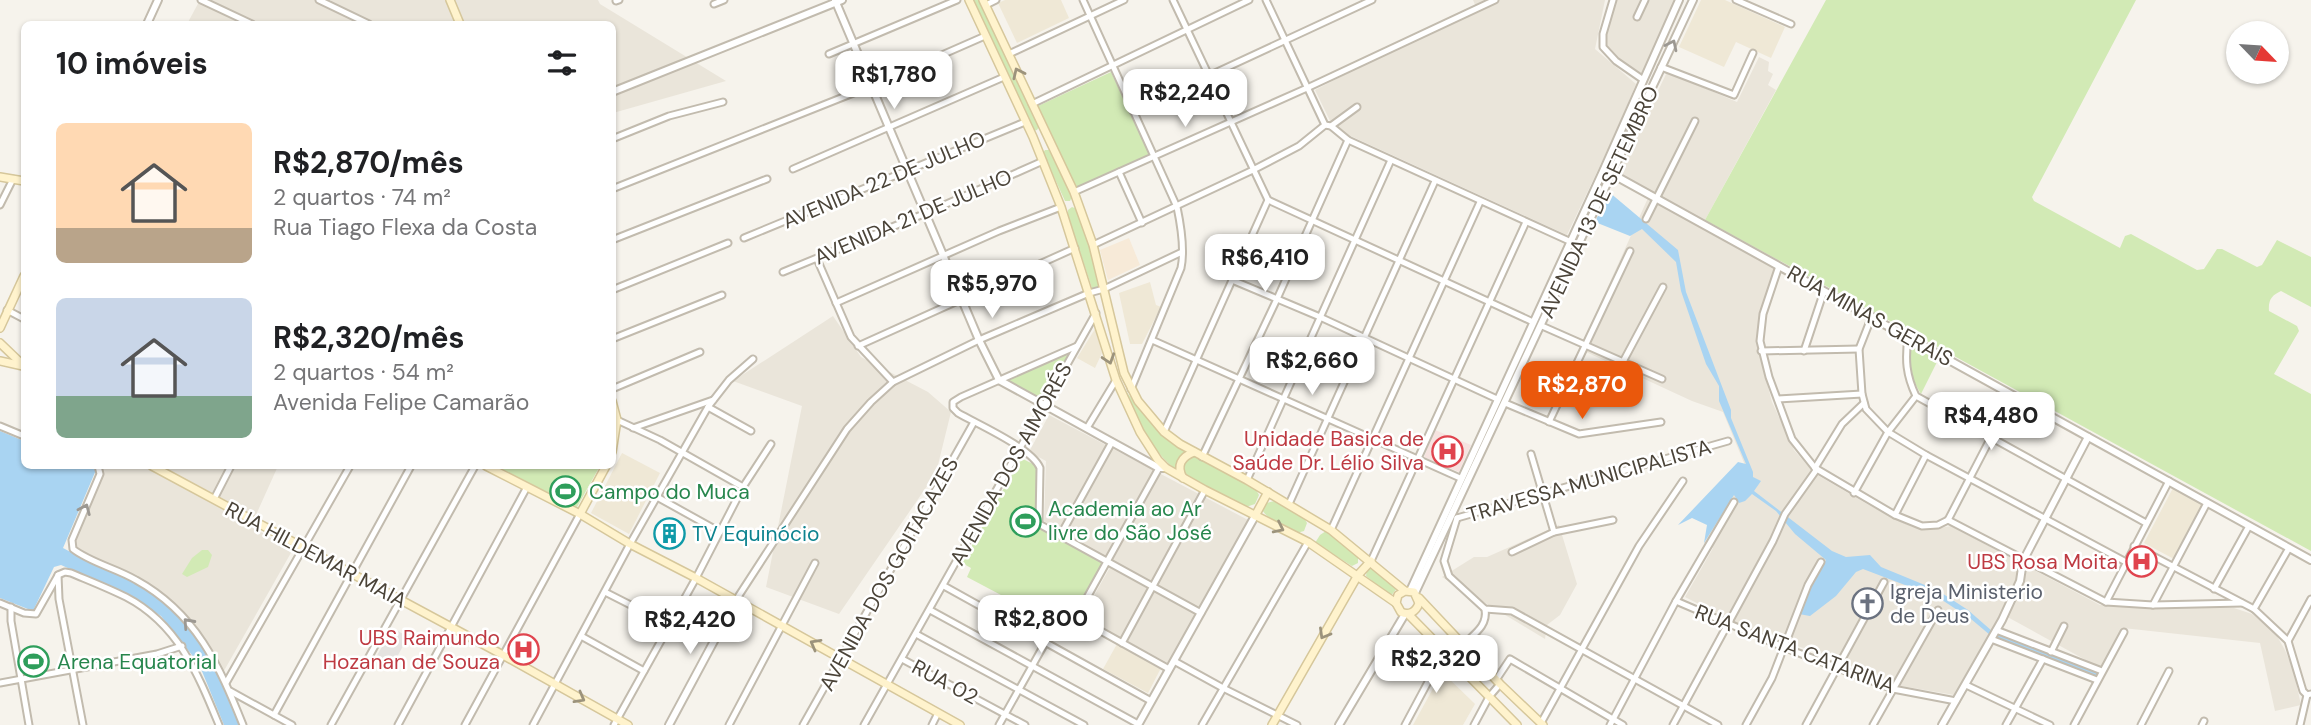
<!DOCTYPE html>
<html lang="pt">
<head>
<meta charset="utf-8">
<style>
	:root { --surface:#fff; --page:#f2f2f2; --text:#202124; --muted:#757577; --accent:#ea580c }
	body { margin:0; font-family:"DM Sans",sans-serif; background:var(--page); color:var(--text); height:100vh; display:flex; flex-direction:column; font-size:26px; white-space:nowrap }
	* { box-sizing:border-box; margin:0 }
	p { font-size:23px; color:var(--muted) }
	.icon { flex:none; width:38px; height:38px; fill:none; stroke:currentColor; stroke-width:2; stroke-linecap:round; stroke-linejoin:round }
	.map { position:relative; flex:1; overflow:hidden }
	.drawer { position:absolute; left:21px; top:21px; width:595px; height:448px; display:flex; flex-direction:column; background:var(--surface); border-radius:10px; box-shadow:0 2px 5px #0004 }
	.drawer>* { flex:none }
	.needle { width:46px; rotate:115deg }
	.tools { position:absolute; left:2226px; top:21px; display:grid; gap:14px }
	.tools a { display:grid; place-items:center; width:63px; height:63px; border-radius:50%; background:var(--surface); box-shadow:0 2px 5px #0004; font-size:35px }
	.price { position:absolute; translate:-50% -60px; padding:0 16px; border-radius:14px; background:#fff; color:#222; font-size:23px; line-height:46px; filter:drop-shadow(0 2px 4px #0008) }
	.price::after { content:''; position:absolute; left:50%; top:42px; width:21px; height:16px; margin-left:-10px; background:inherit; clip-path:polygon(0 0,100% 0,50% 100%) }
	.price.on { background:var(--accent); color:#fff }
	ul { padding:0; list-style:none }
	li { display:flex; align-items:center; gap:21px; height:175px; padding:0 35px }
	li span { display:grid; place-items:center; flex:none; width:196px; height:140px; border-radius:10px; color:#555 }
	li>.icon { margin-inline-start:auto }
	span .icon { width:84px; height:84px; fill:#fffc; stroke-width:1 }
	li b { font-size:30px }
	h2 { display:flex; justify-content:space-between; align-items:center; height:84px; padding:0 35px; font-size:30px }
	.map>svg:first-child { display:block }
	.residential { fill:#eae5da }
	.commercial { fill:#f7ead8 }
	.education { fill:#efe8d6 }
	.medical { fill:#f6e3e0 }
	.green { fill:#d2eab5 }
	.parking { fill:#e5e3e0 }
	.water { fill:#a9d4f2 }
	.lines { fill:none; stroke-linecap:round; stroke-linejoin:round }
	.minor-casing { stroke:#c2bbae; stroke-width:9 }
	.tertiary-casing { stroke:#c2bbae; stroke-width:10 }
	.secondary-casing { stroke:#d6c79b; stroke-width:10 }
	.minor { stroke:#fff; stroke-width:5 }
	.tertiary { stroke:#fff; stroke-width:6 }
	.secondary { stroke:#fff3cd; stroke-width:7 }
	.oneway { stroke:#9c9892 }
	.oneway2 { stroke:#9c937c }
	.labels { text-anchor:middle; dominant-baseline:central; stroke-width:5; stroke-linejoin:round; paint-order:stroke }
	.street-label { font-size:21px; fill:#4b4439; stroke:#fff }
	.health-label { font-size:21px; fill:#be3a42; stroke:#fff; text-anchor:end }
	.leisure-label { font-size:21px; fill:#27864d; stroke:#fff; text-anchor:start }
	.culture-label { font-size:21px; fill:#0d838f; stroke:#fff; text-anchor:start }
	.worship-label { font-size:21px; fill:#5b616d; stroke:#fff; text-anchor:start }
</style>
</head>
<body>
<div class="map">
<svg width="2311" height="725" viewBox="0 0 2311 725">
	<rect width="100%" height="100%" fill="#f6f3ec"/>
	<!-- residential -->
	<g class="residential">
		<polygon points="200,0 319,0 329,5 331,0 598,0 600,4 726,81 613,113 612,24 187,24"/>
		<polygon points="1473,0 1605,0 1595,49 1636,84 1616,132 1567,235 1344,133 1337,135 1315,90 1476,7"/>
		<polygon points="1613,0 1679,0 1642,79 1616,61 1602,43"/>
		<polygon points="1759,57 1769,62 1768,71 1773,74 1768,85 1776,90 1705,220 1781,260 1775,270 1757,334 1759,353 1772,402 1794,450 1814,473 1867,504 1912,527 1929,530 1951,526 2100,605 2234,608 2252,614 2274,631 2285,650 2293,669 2301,705 2275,711 2260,643 2123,628 2102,669 2002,614 1954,695 1890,684 1849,665 1738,624 1685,597 1713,548 1704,543 1747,470 1723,412 1692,401 1586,352 1581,346 1648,198 1615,181 1667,72 1737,102"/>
		<polygon points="833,316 861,357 928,392 951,412 936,473 839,614 766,587 802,406 733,381"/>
		<polygon points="1049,415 1248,520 1170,664 1082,617 1113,562 1044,521 1046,461 1029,452"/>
		<polygon points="101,466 278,466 251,526 292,551 221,676 151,591 81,558 74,544"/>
		<polygon points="1559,525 1577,584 1560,615 1547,625 1545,639 1442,577 1474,557 1487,557"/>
	</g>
	<!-- commercial -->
	<polygon class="commercial" points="1129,238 1140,265 1108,280 1100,250"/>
	<!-- education -->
	<g class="education">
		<polygon points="1005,0 1061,0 1069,18 1017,43 998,3"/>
		<polygon points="1701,0 1725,0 1785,27 1771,58 1736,42 1724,67 1679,47"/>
		<polygon points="1150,282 1156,305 1161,307 1142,344 1130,344 1119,293"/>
		<polygon points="1095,329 1102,353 1095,368 1077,358"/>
		<polygon points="622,453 660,473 629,534 591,513"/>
		<polygon points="2173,488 2203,505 2174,559 2144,543"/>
		<polygon points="1117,644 1161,668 1148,693 1103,669"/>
		<polygon points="1442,672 1475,704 1463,725 1413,725"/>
	</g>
	<!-- medical -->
	<polygon class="medical" points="1435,430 1471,445 1459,472 1424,457"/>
	<!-- green -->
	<g class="green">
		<polygon points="972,0 979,0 1039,127 1037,130 1033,131"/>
		<path d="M1826,0H2136L2032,197L2034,201L2120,248L2125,236L2131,234L2197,270L2204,269L2217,249H2222L2257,267L2262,265L2277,240L2311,257V307L2281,291C2272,295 2268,300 2269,311L2297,326L2299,331L2274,374L2311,394V551L1705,220Z"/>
		<polygon points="1111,72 1150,154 1077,189 1038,106"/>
		<polygon points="1045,150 1049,150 1072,197 1070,201 1065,201 1043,153"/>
		<polygon points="1072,207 1077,209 1084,225 1100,289 1093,291 1068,216 1068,210"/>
		<path d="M1913,344L1939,358L1921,394C1911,378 1906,363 1913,344Z"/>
		<polygon points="1071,351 1045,401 1003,380"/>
		<path d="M1125,390C1146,417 1165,441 1195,457C1210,465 1254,480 1259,495L1255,504L1246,507C1222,495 1194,485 1174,468C1150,449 1137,417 1125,390Z"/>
		<polygon points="1021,458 1037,466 1035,525 1104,563 1071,622 1055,615 1048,620 967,577 971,568 962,563"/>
		<polygon points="495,466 600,466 577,507"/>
		<path d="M1275,501L1304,518L1307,523L1304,531L1297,533C1289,529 1239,507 1275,501Z"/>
		<polygon points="1326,531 1358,556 1358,563 1352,566 1315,543 1320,535"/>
		<polygon points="202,550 208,550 212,555 208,567 187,577 182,574 192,558"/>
		<polygon points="1372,568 1397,588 1391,596 1366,576 1367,570"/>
		<polygon points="41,650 44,671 27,673 23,653"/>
	</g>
	<!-- parking -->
	<polygon class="parking" points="393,628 408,637 392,666 376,657"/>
	<!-- water -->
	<g class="water">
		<polygon points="1609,192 1678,250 1686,292 1731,410 1731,418 1753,472 1753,477 1761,481 1754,491 1832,551 1846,557 1870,555 1881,567 1937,590 1968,610 1992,631 1990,635 1971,619 1939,598 1863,569 1856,572 1836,596 1810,616 1799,614 1813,579 1826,560 1795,534 1776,511 1752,494 1745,501 1739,503 1734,495 1704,543 1707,525 1692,518 1678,525 1738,462 1746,464 1719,401 1719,386 1706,364 1681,291 1676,262 1642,229 1630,236 1595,222"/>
		<path d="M0,431L24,441V466H86L96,470L63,548C90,562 128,576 151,592C197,623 220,675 240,725H224L199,664L161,616L118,590L61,565L54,567L33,611L0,598Z"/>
		<polygon points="1997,634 2066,659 2099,673 2096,677 1994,638"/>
	</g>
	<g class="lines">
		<defs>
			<g id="minor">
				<polyline points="201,0 252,24"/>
				<polyline points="319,0 369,24"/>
				<path d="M1083,0L1177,207C1181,226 1185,249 1181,268L1131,389"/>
				<polyline points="1173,0 1268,200 1533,322"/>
				<polyline points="1266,0 1325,125 1331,126 1348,140 1580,246"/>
				<polyline points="1613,0 1603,34 1603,47 1616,61 1642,79"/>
				<polyline points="1736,0 1791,24"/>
				<polyline points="616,1 619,0"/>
				<polyline points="714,4 724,0"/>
				<polyline points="986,5 996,0"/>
				<polyline points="1637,17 1645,0"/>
				<polyline points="829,54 957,0"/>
				<polyline points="1009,54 1124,0"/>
				<polyline points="1661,67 1734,95 1753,53"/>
				<polyline points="1032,104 1249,0"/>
				<polyline points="1133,111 1372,0"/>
				<polyline points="1331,126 1357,107"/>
				<polyline points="612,139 669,116 723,102"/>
				<polyline points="793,169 1004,77"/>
				<polyline points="1119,172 1142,223"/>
				<polyline points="612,189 871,86 985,36"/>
				<polyline points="1074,192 1307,88 1495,0"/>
				<polyline points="0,205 13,179"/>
				<polyline points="1646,219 1695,121"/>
				<polyline points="744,238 1025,122"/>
				<polyline points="612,240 767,179"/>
				<polyline points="1093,245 1253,170 1299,146 1325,125"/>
				<polyline points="817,259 851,337 893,382"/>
				<polyline points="1779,266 1763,314 1760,341 1769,377 1792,439 1815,468 1895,515 1922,526 1938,525 1948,520"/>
				<polyline points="783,272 926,213 1043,161"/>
				<polyline points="1232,280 1320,317 1497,399"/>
				<polyline points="612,290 728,243"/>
				<polyline points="836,303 999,231 1061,207"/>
				<polyline points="7,310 24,319"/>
				<polyline points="1872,316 1859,349 1862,394 1866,409 1888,432 1926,455 2126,562"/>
				<polyline points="1542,326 1662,379"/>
				<path d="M1908,337C1905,360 1906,375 1916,396L2146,523"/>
				<polyline points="612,339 722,295"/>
				<polyline points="1152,340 1460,478"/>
				<polyline points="858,346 1075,248"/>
				<path d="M1077,346L961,397L953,402V408L958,413C977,424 1032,448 1040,468L1039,524L1201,613"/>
				<polyline points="1761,351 1859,349"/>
				<polyline points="1804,351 1824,291"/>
				<polyline points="1610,386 1663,287"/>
				<polyline points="612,389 700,352"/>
				<polyline points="1778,399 1862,394"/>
				<polyline points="1505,403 1579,434 1661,422"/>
				<polyline points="708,407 751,431"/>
				<polyline points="617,420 660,440 743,487"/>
				<polyline points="1549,422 1630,251"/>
				<polyline points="0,426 24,436"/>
				<polyline points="633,428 713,400"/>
				<polyline points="1087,428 1116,380"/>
				<polyline points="1164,432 1268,200"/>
				<polyline points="1531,454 1554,532"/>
				<polyline points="1202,457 1277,299 1348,140"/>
				<path d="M98,466L100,474L72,540L73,549C91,563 116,568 136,580C196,613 219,665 243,725"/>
				<polyline points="1159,468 1079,612 1081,620 1169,669"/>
				<polyline points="1815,468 1842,424 1864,403"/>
				<polyline points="1247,480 1391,160"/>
				<polyline points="1854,493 1888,432 1916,396"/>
				<polyline points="657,497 720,532"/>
				<polyline points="214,499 231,466"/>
				<polyline points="1289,504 1435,181"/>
				<polyline points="1895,515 1926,455"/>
				<polyline points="1457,518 1444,561 1449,576 1485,609 1512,611 1718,725"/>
				<polyline points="1457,518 1728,441"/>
				<polyline points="1948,520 2106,602 2153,605 2242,603"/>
				<polyline points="1948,520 2013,395"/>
				<polyline points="1331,530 1480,202"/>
				<polyline points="1060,536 1112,442"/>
				<polyline points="2134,546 2254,609 2288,641 2303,691 2307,695 2311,694"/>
				<polyline points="1512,552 1554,532 1613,520"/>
				<polyline points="1371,561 1526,222"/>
				<path d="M58,575L65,572L71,573C90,581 108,588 126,597C178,624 198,674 219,725"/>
				<polyline points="58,575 59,599 83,725"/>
				<polyline points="944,586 1151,701"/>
				<polyline points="2214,589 2249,526"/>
				<polyline points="605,592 670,625"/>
				<polyline points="736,600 847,429 871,402 893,382 979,340 1089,293 1104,289 1182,252"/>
				<polyline points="1676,601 1783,647 1893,689 1956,701"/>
				<polyline points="2106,602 2169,481"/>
				<polyline points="0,603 24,613 36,614 57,577"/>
				<polyline points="2153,605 2207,503"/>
				<polyline points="11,607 11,621 29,725"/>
				<polyline points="2254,609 2289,548"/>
				<polyline points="930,610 1138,724"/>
				<polyline points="1996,630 2102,671"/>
				<polyline points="916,634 1084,725"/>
				<polyline points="581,636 644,671"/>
				<polyline points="1991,639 2097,680"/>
				<polyline points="2288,641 2311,599"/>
				<polyline points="1122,643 1205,490"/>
				<path d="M1463,645C1474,634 1488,626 1485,609"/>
				<polyline points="2051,652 2064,626"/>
				<polyline points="902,659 1025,725"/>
				<polyline points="1174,661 1223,688 1297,725"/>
				<polyline points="1496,680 1510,659 1623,725"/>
				<polyline points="0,683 157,654 182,646"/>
				<polyline points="226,683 350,466"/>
				<polyline points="1966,685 2050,725"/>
				<polyline points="230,691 292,725"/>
				<polyline points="274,715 411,466"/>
				<polyline points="1541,723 1639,546 1683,481"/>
				<polyline points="331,725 475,466"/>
				<polyline points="398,725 527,487"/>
				<polyline points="465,725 580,514"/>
				<polyline points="533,725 630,544 708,407 729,380 753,359"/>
				<polyline points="614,725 696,578 743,487 771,444"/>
				<polyline points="729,725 815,563"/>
				<polyline points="803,725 974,422"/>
				<polyline points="864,725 1096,313"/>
				<polyline points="932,725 938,713"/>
				<polyline points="999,725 1058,620 1079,614"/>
				<polyline points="1202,725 1308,542"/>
				<polyline points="1405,725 1444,652"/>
				<polyline points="1474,725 1489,697 1500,684"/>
				<polyline points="1610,725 1676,601 1734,502"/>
				<polyline points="1673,725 1773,541 1785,514 1817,469"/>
				<polyline points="1746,725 1772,678 1808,585 1821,562"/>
				<polyline points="1806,725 1884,582"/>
				<polyline points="1873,725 1938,610"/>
				<polyline points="2006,725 2043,659"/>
				<polyline points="2074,725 2124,632"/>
				<polyline points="2141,725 2169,671"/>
				<polyline points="2202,725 2204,721"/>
				<polyline points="2300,725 2307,695"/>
			</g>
			<g id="tertiary">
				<polyline points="835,0 979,340 999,380 1159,468 1166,468"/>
				<polyline points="147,24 158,0"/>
				<polyline points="612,92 842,0"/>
				<polyline points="1612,174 2311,560"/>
				<polyline points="1410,591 1604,169 1679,0"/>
				<polyline points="1415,593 1693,0"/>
				<polyline points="669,725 736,600"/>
				<polyline points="1138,725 1255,516"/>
				<polyline points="1339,725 1405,614"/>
				<polyline points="1942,725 2002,620 2020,581 2023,561 2088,437"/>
			</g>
			<g id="secondary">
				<polyline points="450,0 460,24"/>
				<polyline points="969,0 1033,137 1061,207 1116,380 1140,432 1158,460 1166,468 1205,490 1308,542 1396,603"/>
				<path d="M983,0L1074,192L1093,245L1124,373L1138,401L1164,432L1180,444L1247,480L1331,530L1405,591L1414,592L1419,603C1416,612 1409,616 1401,612L1396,603L1398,595L1405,591"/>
				<polyline points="0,177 24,181"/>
				<polyline points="0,328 24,276"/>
				<polyline points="0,343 24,366"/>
				<polyline points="0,361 23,366"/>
				<polyline points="612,401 617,420 612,452"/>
				<polyline points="152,466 503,655 628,725"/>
				<polyline points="486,466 580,514 630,544 696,578 960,725"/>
				<path d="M1183,478C1176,466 1181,457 1194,452"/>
				<polyline points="580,514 606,466"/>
				<polyline points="1255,516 1268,492"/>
				<polyline points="1419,598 1500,684 1543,725"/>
				<polyline points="1408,614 1517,725"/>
				<polyline points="1272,725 1358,575 1371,561"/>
			</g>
		</defs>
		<!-- minor casing -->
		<use href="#minor" class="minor-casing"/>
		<!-- tertiary casing -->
		<use href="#tertiary" class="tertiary-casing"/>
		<!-- secondary casing -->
		<use href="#secondary" class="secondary-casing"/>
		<!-- minor -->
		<use href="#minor" class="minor"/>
		<!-- tertiary -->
		<use href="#tertiary" class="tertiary"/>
		<!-- secondary -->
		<use href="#secondary" class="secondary"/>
	</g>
	<!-- one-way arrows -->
	<defs><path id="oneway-chevron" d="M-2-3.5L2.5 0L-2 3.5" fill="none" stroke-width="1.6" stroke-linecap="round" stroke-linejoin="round" transform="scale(1.75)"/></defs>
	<g class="oneway">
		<use href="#oneway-chevron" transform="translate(1672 45) rotate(-64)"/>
		<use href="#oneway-chevron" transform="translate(85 509) rotate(-67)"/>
		<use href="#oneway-chevron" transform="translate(188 623) rotate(-132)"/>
	</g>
	<g class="oneway2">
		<use href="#oneway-chevron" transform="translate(1018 73) rotate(-115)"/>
		<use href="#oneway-chevron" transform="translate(1109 359) rotate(72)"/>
		<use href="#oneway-chevron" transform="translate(1279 528) rotate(26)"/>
		<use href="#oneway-chevron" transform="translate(1324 634) rotate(120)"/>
		<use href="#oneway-chevron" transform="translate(815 644) rotate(-151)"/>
		<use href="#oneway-chevron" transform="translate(580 698) rotate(29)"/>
	</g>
	<!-- icons -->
	<defs>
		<symbol id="hospital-ring" viewBox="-11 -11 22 22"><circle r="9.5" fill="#fff" stroke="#e0444e" stroke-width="1.5"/><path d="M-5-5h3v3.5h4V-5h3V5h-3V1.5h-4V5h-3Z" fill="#e0444e"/></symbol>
		<symbol id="stadium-ring" viewBox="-11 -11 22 22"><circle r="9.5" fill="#fff" stroke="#2e9e5b" stroke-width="1.5"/><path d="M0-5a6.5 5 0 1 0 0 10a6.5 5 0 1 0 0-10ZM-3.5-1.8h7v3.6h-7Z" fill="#2e9e5b"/></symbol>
		<symbol id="building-ring" viewBox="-11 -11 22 22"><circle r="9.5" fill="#fff" stroke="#0f9aa8" stroke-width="1.5"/><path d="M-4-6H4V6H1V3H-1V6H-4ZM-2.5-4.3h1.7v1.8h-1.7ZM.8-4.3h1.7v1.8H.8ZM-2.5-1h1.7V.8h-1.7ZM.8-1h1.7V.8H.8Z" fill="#0f9aa8"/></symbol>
		<symbol id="church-ring" viewBox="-11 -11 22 22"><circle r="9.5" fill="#fff" stroke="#6b7280" stroke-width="1.5"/><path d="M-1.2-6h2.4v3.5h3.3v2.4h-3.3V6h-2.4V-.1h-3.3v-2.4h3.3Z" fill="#6b7280"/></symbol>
	</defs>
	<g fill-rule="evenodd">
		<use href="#hospital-ring" x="1430" y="434" width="35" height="35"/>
		<use href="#stadium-ring" x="548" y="474" width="35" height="35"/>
		<use href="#stadium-ring" x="1008" y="504" width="35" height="35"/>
		<use href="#building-ring" x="652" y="516" width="35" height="35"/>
		<use href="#hospital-ring" x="2124" y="544" width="35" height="35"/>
		<use href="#church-ring" x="1850" y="586" width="35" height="35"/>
		<use href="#hospital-ring" x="506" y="632" width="35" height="35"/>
		<use href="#stadium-ring" x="16" y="644" width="35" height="35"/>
	</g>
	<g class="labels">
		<!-- street labels -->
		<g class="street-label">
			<text transform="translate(884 180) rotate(-23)">AVENIDA 22 DE JULHO</text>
			<text transform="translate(1599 202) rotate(-65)">AVENIDA 13 DE SETEMBRO</text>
			<text transform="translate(913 217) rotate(-23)">AVENIDA 21 DE JULHO</text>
			<text transform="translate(1870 316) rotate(29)">RUA MINAS GERAIS</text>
			<text transform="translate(1011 464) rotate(-61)">AVENIDA DOS AIMORÉS</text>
			<text transform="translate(1589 481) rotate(-16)">TRAVESSA MUNICIPALISTA</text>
			<text transform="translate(316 555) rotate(28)">RUA HILDEMAR MAIA</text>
			<text transform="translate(889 574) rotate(-61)">AVENIDA DOS GOITACAZES</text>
			<text transform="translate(1795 649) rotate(21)">RUA SANTA CATARINA</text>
			<text transform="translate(945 682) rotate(28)">RUA 02</text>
		</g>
		<!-- health labels -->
		<g class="health-label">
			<text x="1424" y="439">Unidade Basica de<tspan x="1424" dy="24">Saúde Dr. Lélio Silva</tspan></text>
			<text x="2118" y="562">UBS Rosa Moita</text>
			<text x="500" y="638">UBS Raimundo<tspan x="500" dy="24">Hozanan de Souza</tspan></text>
		</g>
		<!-- leisure labels -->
		<g class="leisure-label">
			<text x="589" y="492">Campo do Muca</text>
			<text x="1048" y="509">Academia ao Ar<tspan x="1048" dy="24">livre do São José</tspan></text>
			<text x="57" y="662">Arena Equatorial</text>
		</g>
		<!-- culture labels -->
		<g class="culture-label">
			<text x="692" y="534">TV Equinócio</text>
		</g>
		<!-- worship labels -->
		<g class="worship-label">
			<text x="1890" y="592">Igreja Ministerio<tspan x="1890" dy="24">de Deus</tspan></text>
		</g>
	</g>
</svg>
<div class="tools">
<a><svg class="needle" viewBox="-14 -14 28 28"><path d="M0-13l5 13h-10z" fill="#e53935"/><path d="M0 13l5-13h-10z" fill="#757577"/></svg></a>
</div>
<b class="price" style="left:894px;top:111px">R$1,780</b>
<b class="price" style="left:1185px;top:129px">R$2,240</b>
<b class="price" style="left:1265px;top:294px">R$6,410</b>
<b class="price" style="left:992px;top:320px">R$5,970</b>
<b class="price" style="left:1312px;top:397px">R$2,660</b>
<b class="price on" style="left:1582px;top:421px">R$2,870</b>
<b class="price" style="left:1991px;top:452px">R$4,480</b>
<b class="price" style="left:1041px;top:655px">R$2,800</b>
<b class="price" style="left:690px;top:656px">R$2,420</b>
<b class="price" style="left:1436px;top:695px">R$2,320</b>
<section class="drawer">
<h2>10 imóveis<svg class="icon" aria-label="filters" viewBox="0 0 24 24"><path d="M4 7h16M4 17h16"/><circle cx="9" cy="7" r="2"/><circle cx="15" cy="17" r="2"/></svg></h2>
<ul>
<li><span style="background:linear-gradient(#ffd9b3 75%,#b9a48a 0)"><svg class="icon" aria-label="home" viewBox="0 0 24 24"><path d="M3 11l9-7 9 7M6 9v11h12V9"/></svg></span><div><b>R$2,870/mês</b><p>2 quartos · 74 m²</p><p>Rua Tiago Flexa da Costa</p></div></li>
<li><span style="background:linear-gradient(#c9d6e8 70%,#7fa58c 0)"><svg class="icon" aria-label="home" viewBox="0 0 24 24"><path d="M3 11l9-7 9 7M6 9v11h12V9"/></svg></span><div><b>R$2,320/mês</b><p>2 quartos · 54 m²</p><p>Avenida Felipe Camarão</p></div></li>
</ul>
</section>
</div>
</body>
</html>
